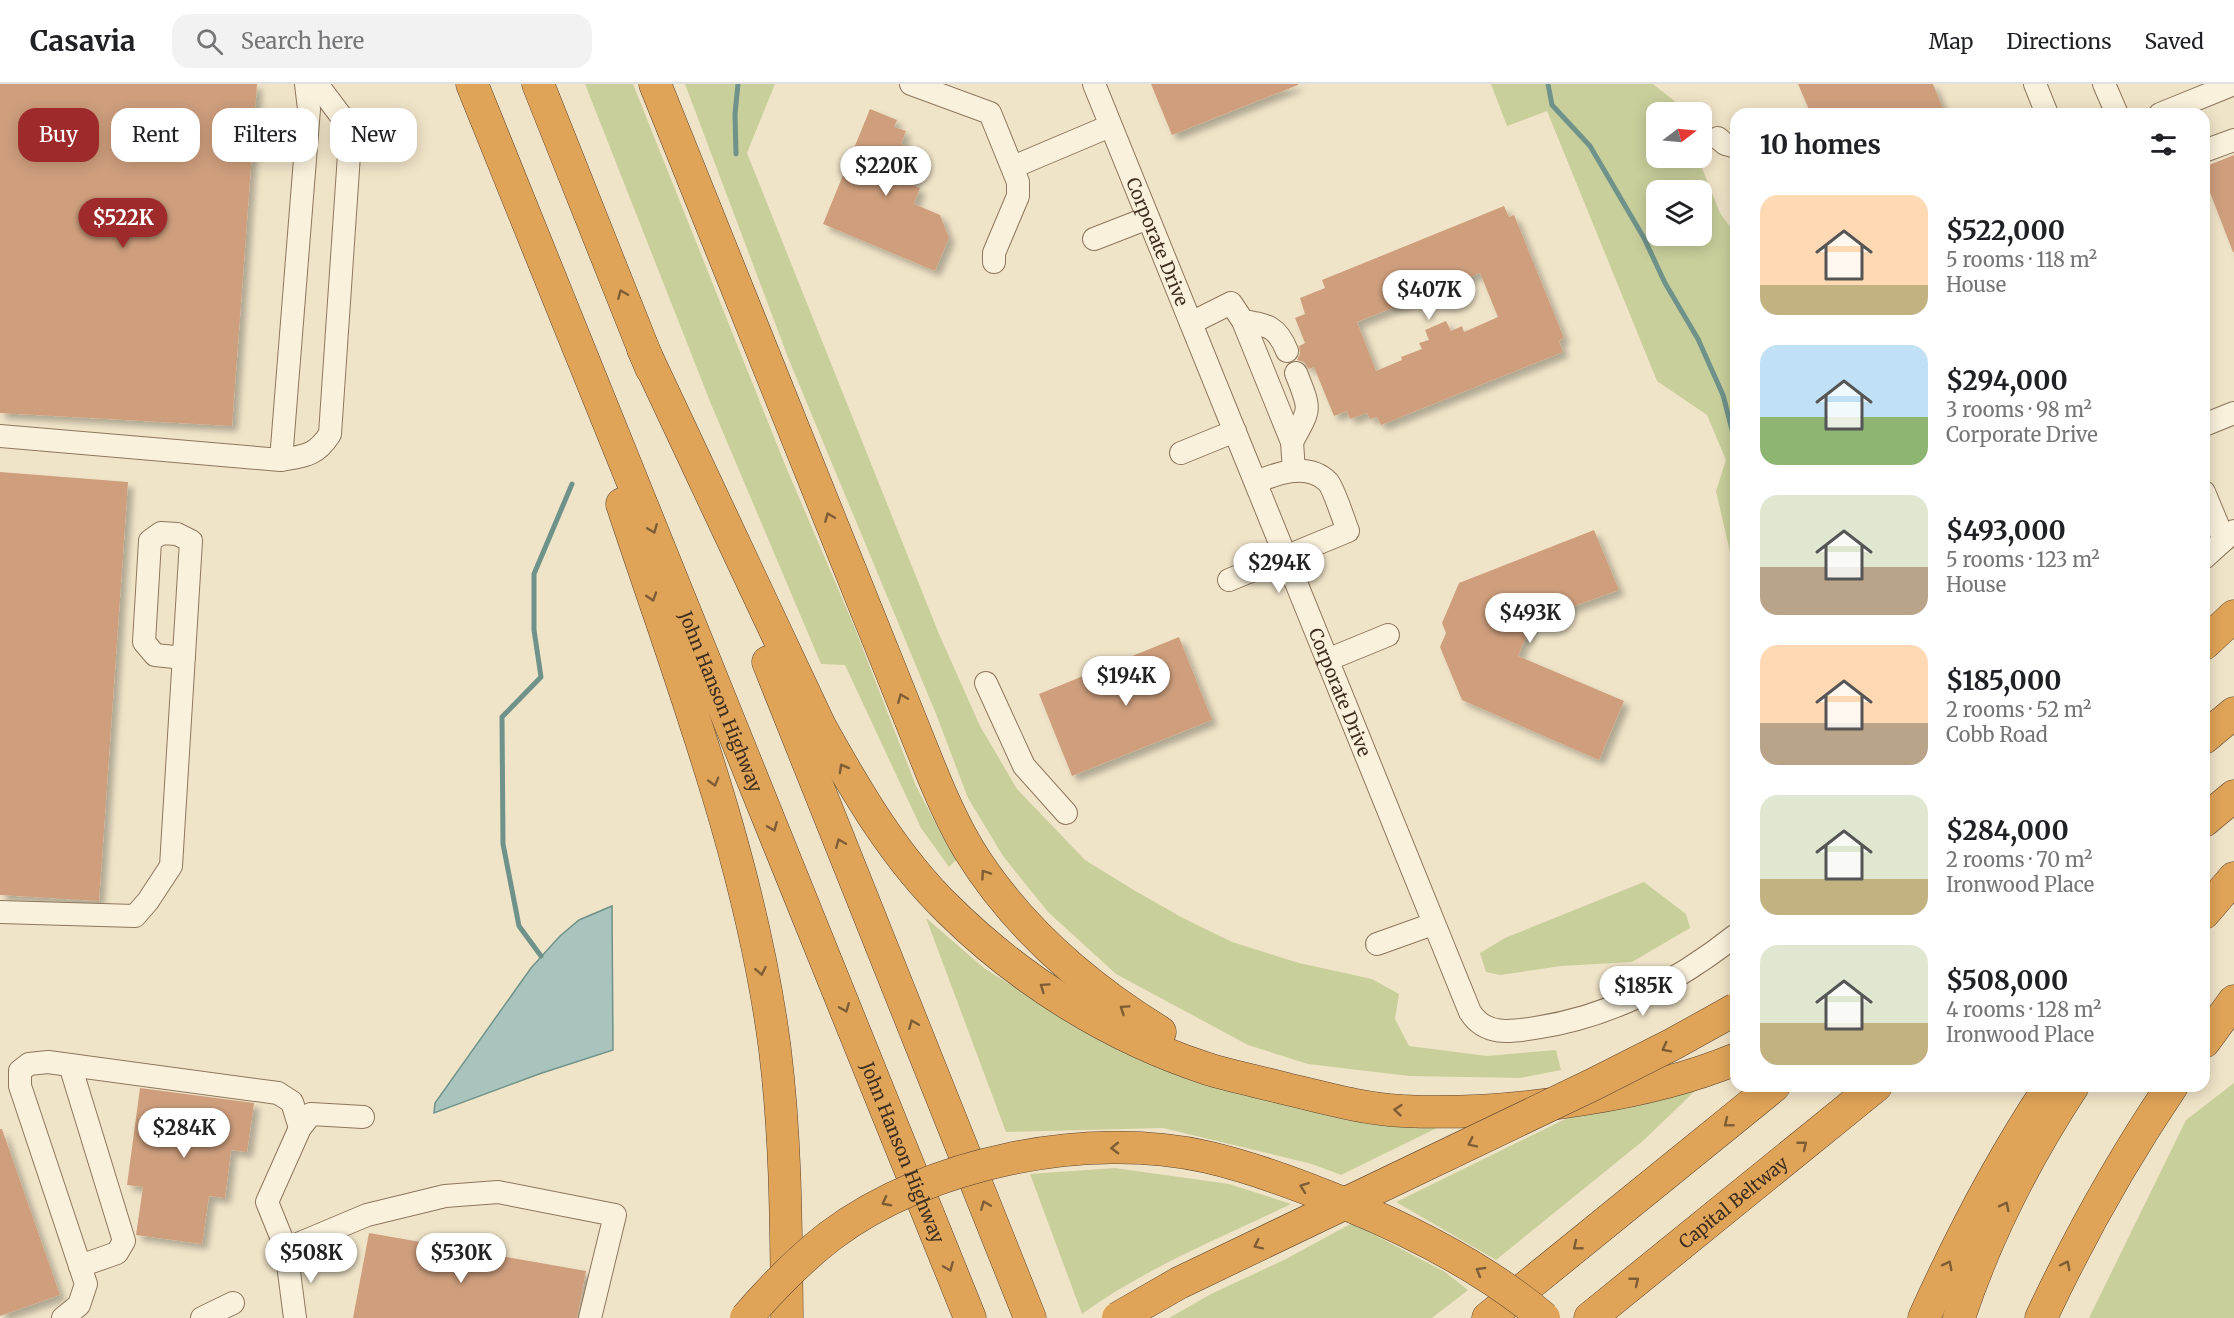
<!DOCTYPE html>
<html lang="en">
<head>
<meta charset="utf-8">
<style>
	:root { --surface:#fff; --page:#f2f2f2; --text:#202124; --muted:#757577; --line:#e0e0e0; --accent:#9e2a2b }
	body { margin:0; font-family:Merriweather,serif; background:var(--page); color:var(--text); height:100vh; display:flex; flex-direction:column; font-size:22px; white-space:nowrap }
	* { box-sizing:border-box; margin:0 }
	p { font-size:20px; color:var(--muted) }
	.icon { flex:none; width:33px; height:33px; fill:none; stroke:currentColor; stroke-width:2; stroke-linecap:round; stroke-linejoin:round }
	.map { position:relative; flex:1; overflow:hidden }
	.sheet { position:absolute; left:1730px; top:24px; width:480px; height:984px; display:flex; flex-direction:column; background:var(--surface); border-radius:18px; box-shadow:0 3px 15px #0003 }
	.sheet>* { flex:none }
	.top-card { position:absolute; left:18px; top:24px; width:570px; height:54px; display:flex; gap:12px }
	.needle { width:39px; rotate:74deg }
	.tools { position:absolute; left:1646px; top:18px; display:grid; gap:12px }
	.tools a { display:grid; place-items:center; width:66px; height:66px; border-radius:12px; background:var(--surface); box-shadow:0 3px 15px #0003; font-size:30px }
	.price { position:absolute; translate:-50% -51px; padding:0 14px; border-radius:21px; background:#fff; color:#222; font-size:20px; line-height:39px; filter:drop-shadow(0 2px 3px #0008) }
	.price::after { content:''; position:absolute; left:50%; top:36px; width:18px; height:14px; margin-left:-9px; background:inherit; clip-path:polygon(0 0,100% 0,50% 100%) }
	.price.active { background:var(--accent); color:#fff }
	ul { padding:0; list-style:none }
	li { display:flex; align-items:center; gap:18px; height:150px; padding:0 30px }
	li span { display:grid; place-items:center; flex:none; width:168px; height:120px; border-radius:18px; color:#555 }
	li>.icon { margin-inline-start:auto }
	span .icon { width:72px; height:72px; fill:#fffc; stroke-width:1 }
	li b { font-size:26px }
	h2 { display:flex; justify-content:space-between; align-items:center; height:72px; padding:0 30px; font-size:26px }
	.pill { padding:0 21px; border-radius:18px; background:var(--surface); box-shadow:0 3px 15px #0003; font-size:21px; line-height:54px }
	.pill.active { background:var(--accent); color:#fff }
	header { display:flex; align-items:center; gap:36px; box-sizing:border-box; height:84px; padding:0 30px; background:var(--surface); border-bottom:2px solid var(--line) }
	header strong { font-size:28px }
	nav { display:flex; gap:33px; margin-inline-start:auto; font-size:21px }
	.search { width:420px; height:54px; background:var(--page); display:flex; align-items:center; gap:15px; box-sizing:border-box; padding:0 21px; border-radius:18px; color:var(--muted); font-size:22px }
	.map>svg:first-child { display:block }
	.green { fill:#c9cf9b; fill-rule:evenodd }
	.water { fill:#a9c4bc; stroke:#6f938a; stroke-width:1.5 }
	.lines { fill:none; stroke-linecap:round; stroke-linejoin:round }
	.stream { stroke:#6f938a; stroke-width:5 }
	.building { fill:#cf9f7d; fill-rule:evenodd; filter:url(#shadow) }
	.minor-casing { stroke:#8d765c; stroke-width:24 }
	.highway-casing { stroke:#5b4430; stroke-width:33 }
	.minor { stroke:#faf1dc; stroke-width:22 }
	.highway { stroke:#e0a458; stroke-width:32 }
	.highway-bridge-casing { stroke:#5b4430; stroke-width:33; stroke-linecap:butt }
	.highway-bridge { stroke:#e0a458; stroke-width:32 }
	.oneway { stroke:#7e5d36 }
	.labels { text-anchor:middle; dominant-baseline:central; stroke-width:4.5; stroke-linejoin:round; paint-order:stroke }
	.street-label { font-size:18px; fill:#3d2e20; stroke:#f7eed8 }
</style>
</head>
<body>
<header>
<strong>Casavia</strong>
<div class="search"><svg class="icon" aria-label="search" viewBox="0 0 24 24"><circle cx="10" cy="10" r="6"/><path d="M15 15l6 6"/></svg>Search here</div>
<nav><a>Map</a><a>Directions</a><a>Saved</a></nav>
</header>
<div class="map">
<svg width="2234" height="1234" viewBox="0 0 2234 1234">
	<defs>
		<filter id="shadow"><feDropShadow dx="5.5" dy="5.5" stdDeviation="3" flood-color="#0004"/></filter>
	</defs>
	<rect width="100%" height="100%" fill="#f0e4c8"/>
	<!-- green -->
	<g class="green">
		<polygon points="585,0 633,0 786,383 854,542 916,702 946,759 957,775 949,783 921,744 845,581 821,580 711,320"/>
		<polygon points="685,0 775,0 747,69 939,550 980,642 1017,705 1085,776 1132,805 1183,834 1232,858 1299,879 1372,895 1399,910 1395,935 1409,962 1487,972 1556,966 1561,986 1520,994 1409,992 1308,980 1248,961 1116,890 1048,828 1003,772 968,714 936,630 789,276"/>
		<path d="M1491,0H1653L1678,20L1681,28H1656V74H1698L1720,129L1735,150V490L1716,407L1726,376L1707,331L1657,297L1547,27L1507,42ZM1656,106H1701V152H1656Z"/>
		<polygon points="1644,798 1686,830 1690,844 1632,878 1561,882 1500,891 1486,888 1480,869 1505,854"/>
		<polygon points="926,834 984,884 1049,925 1445,1040 1341,1091 1312,1080 1163,1044 1006,1048"/>
		<polygon points="2234,999 2234,1234 2089,1234 2186,1036"/>
		<polygon points="1697,1005 1644,1056 1496,1176 1396,1118 1592,1022"/>
		<path d="M1115,1084L1229,1100L1291,1120C1221,1154 1145,1184 1082,1230L1030,1090Z"/>
		<polygon points="1352,1139 1445,1188 1468,1206 1432,1234 1169,1234 1211,1210 1286,1175"/>
	</g>
	<!-- water -->
	<polygon class="water" points="612,822 613,966 539,990 434,1029 435,1019 531,884 560,852 579,836"/>
	<g class="lines">
		<!-- stream -->
		<g class="stream">
			<polyline points="1548,0 1552,21 1590,62 1644,154 1665,199 1698,255 1723,311 1736,361"/>
			<polyline points="736,70 735,30 738,0"/>
			<polyline points="541,872 519,842 503,760 502,633 541,593 534,546 534,490 572,400"/>
		</g>
	</g>
	<!-- building -->
	<g class="building">
		<polygon points="0,0 257,0 232,342 0,329"/>
		<polygon points="1151,0 1298,0 1298,1 1172,51"/>
		<polygon points="1798,0 1933,0 1945,30 1811,30"/>
		<polygon points="870,25 897,36 894,43 906,47 901,60 917,67 911,82 916,85 910,100 920,104 914,120 940,131 949,154 935,187 823,140"/>
		<polygon points="2234,71 2234,168 2233,168 2204,93 2204,83"/>
		<path d="M1504,122L1509,133L1514,131L1564,254L1559,257L1563,268L1381,341L1377,333L1370,335L1367,329L1350,335L1347,327L1334,332L1314,283L1309,285L1304,278L1297,276L1300,269L1299,262L1305,259L1295,234L1305,230L1300,214L1325,204L1322,196ZM1480,189L1498,233L1464,248L1462,242L1451,247L1446,237L1425,246L1429,256L1419,259L1422,265L1401,273L1402,276L1376,287L1357,238Z"/>
		<polygon points="0,388 128,398 99,817 0,811"/>
		<polygon points="1594,446 1619,506 1533,537 1518,572 1624,617 1599,676 1462,616 1440,563 1446,549 1442,539 1459,499"/>
		<polygon points="1179,553 1212,636 1072,692 1039,610"/>
		<polygon points="140,1004 254,1019 247,1068 231,1066 225,1114 209,1112 202,1160 136,1151 143,1103 127,1101"/>
		<polygon points="0,1045 2,1045 60,1211 0,1232"/>
		<polygon points="369,1149 586,1187 577,1234 353,1234"/>
	</g>
	<g class="lines">
		<defs>
			<g id="minor">
				<polyline points="911,0 990,29 1018,98 1018,112 994,169 994,178"/>
				<path id="s1" d="M1094,0L1470,928C1485,952 1510,948 1535,944C1609,933 1677,898 1736,851"/>
				<polyline points="2035,0 2047,30"/>
				<polyline points="2104,0 2117,30"/>
				<polyline points="2160,30 2234,0"/>
				<polyline points="1718,54 1725,60 1736,63"/>
				<polyline points="2204,67 2234,56"/>
				<polyline points="1013,83 1110,42"/>
				<polyline points="1094,155 1148,134"/>
				<path d="M1243,237C1267,241 1277,242 1287,267"/>
				<polyline points="1191,239 1231,219 1243,237 1292,358 1294,387"/>
				<polyline points="2204,341 2234,329"/>
				<polyline points="0,352 281,376 309,25 306,0"/>
				<path d="M1292,358C1311,323 1311,327 1296,289"/>
				<polyline points="1181,369 1235,347"/>
				<path d="M281,376C304,372 316,372 330,350L350,56L341,32L317,0"/>
				<polyline points="2204,408 2224,456"/>
				<polyline points="2204,474 2234,447"/>
				<path d="M1229,496L1348,447C1344,437 1334,405 1328,398C1308,378 1278,389 1256,398"/>
				<polyline points="1327,576 1388,551"/>
				<polyline points="986,599 1024,682 1066,729"/>
				<polyline points="0,828 135,832 148,817 171,782 191,457 177,450 161,449 150,457 144,558 155,571 184,574"/>
				<polyline points="1377,860 1433,840"/>
				<polyline points="70,981 124,1157 117,1169 80,1182"/>
				<polyline points="286,1165 367,1131 445,1112 498,1108 615,1131 590,1234"/>
				<polyline points="63,1234 79,1221 86,1200 20,1002 20,987 29,980 48,978 278,1009 292,1018 300,1044"/>
				<polyline points="202,1234 233,1219"/>
				<polyline points="295,1234 286,1165 267,1118 300,1044 311,1030 363,1033"/>
			</g>
			<g id="highway">
				<path id="s2" d="M472,0L970,1234"/>
				<polyline points="538,0 651,284"/>
				<path d="M655,0L931,687C942,714 954,741 969,766C1016,842 1084,901 1160,948"/>
				<path d="M643,265L820,642C856,707 895,774 949,826C1021,897 1112,954 1208,985C1234,993 1261,998 1287,1005C1325,1014 1363,1025 1403,1027C1464,1030 1525,1025 1585,1015C1636,1007 1688,995 1736,975"/>
				<path d="M622,420C681,599 751,778 775,966C786,1055 786,1144 787,1234"/>
				<polyline points="2204,560 2234,532"/>
				<polyline points="768,578 1030,1234"/>
				<polyline points="2204,654 2234,629"/>
				<polyline points="2204,737 2234,712"/>
				<polyline points="2204,829 2234,794"/>
				<polyline points="2204,958 2234,917"/>
				<polyline points="1488,1234 1774,1002"/>
				<path id="s3" d="M1590,1234L1876,1002"/>
				<path d="M1924,1234C1960,1154 2001,1075 2050,1002"/>
				<path d="M1959,1234C1986,1152 2026,1074 2073,1002"/>
				<path d="M2041,1234C2079,1153 2122,1076 2172,1002"/>
			</g>
		</defs>
		<!-- minor casing -->
		<use href="#minor" class="minor-casing"/>
		<!-- highway casing -->
		<use href="#highway" class="highway-casing"/>
		<!-- minor -->
		<use href="#minor" class="minor"/>
		<!-- highway -->
		<use href="#highway" class="highway"/>
		<defs>
			<g id="highway-bridge">
				<path d="M746,1234C772,1204 799,1176 830,1152C928,1078 1088,1046 1207,1073C1255,1084 1302,1102 1348,1121C1418,1150 1486,1185 1544,1234"/>
				<polyline points="1118,1234 1179,1199 1592,1001 1673,960 1736,925"/>
			</g>
		</defs>
		<!-- highway-bridge casing -->
		<use href="#highway-bridge" class="highway-bridge-casing"/>
		<!-- highway-bridge -->
		<use href="#highway-bridge" class="highway-bridge"/>
	</g>
	<!-- one-way arrows -->
	<defs><path id="oneway-chevron" d="M-2-3.5L2.5 0L-2 3.5" fill="none" stroke-width="1.6" stroke-linecap="round" stroke-linejoin="round" transform="scale(1.5)"/></defs>
	<g class="oneway">
		<use href="#oneway-chevron" transform="translate(622 210) rotate(-112)"/>
		<use href="#oneway-chevron" transform="translate(829 433) rotate(-112)"/>
		<use href="#oneway-chevron" transform="translate(653 445) rotate(68)"/>
		<use href="#oneway-chevron" transform="translate(652 513) rotate(72)"/>
		<use href="#oneway-chevron" transform="translate(902 614) rotate(-112)"/>
		<use href="#oneway-chevron" transform="translate(843 684) rotate(-119)"/>
		<use href="#oneway-chevron" transform="translate(714 698) rotate(74)"/>
		<use href="#oneway-chevron" transform="translate(773 743) rotate(68)"/>
		<use href="#oneway-chevron" transform="translate(840 759) rotate(-112)"/>
		<use href="#oneway-chevron" transform="translate(985 790) rotate(-124)"/>
		<use href="#oneway-chevron" transform="translate(761 887) rotate(79)"/>
		<use href="#oneway-chevron" transform="translate(1044 903) rotate(-145)"/>
		<use href="#oneway-chevron" transform="translate(845 924) rotate(68)"/>
		<use href="#oneway-chevron" transform="translate(1124 925) rotate(-146)"/>
		<use href="#oneway-chevron" transform="translate(913 940) rotate(-112)"/>
		<use href="#oneway-chevron" transform="translate(1666 964) rotate(153)"/>
		<use href="#oneway-chevron" transform="translate(1398 1026) rotate(-175)"/>
		<use href="#oneway-chevron" transform="translate(1728 1039) rotate(141)"/>
		<use href="#oneway-chevron" transform="translate(1472 1059) rotate(154)"/>
		<use href="#oneway-chevron" transform="translate(1803 1061) rotate(-39)"/>
		<use href="#oneway-chevron" transform="translate(1115 1064) rotate(179)"/>
		<use href="#oneway-chevron" transform="translate(1304 1103) rotate(-160)"/>
		<use href="#oneway-chevron" transform="translate(886 1118) rotate(152)"/>
		<use href="#oneway-chevron" transform="translate(985 1121) rotate(-112)"/>
		<use href="#oneway-chevron" transform="translate(2005 1122) rotate(-63)"/>
		<use href="#oneway-chevron" transform="translate(1258 1161) rotate(154)"/>
		<use href="#oneway-chevron" transform="translate(1577 1162) rotate(141)"/>
		<use href="#oneway-chevron" transform="translate(1948 1181) rotate(-63)"/>
		<use href="#oneway-chevron" transform="translate(2066 1181) rotate(-63)"/>
		<use href="#oneway-chevron" transform="translate(949 1183) rotate(68)"/>
		<use href="#oneway-chevron" transform="translate(1480 1187) rotate(-150)"/>
		<use href="#oneway-chevron" transform="translate(1635 1197) rotate(-39)"/>
	</g>
	<g class="labels">
		<!-- street labels -->
		<g class="street-label">
			<text stroke="none"><textPath href="#s1" startOffset="170">Corporate Drive</textPath></text>
			<text stroke="none"><textPath href="#s1" startOffset="656">Corporate Drive</textPath></text>
			<text stroke="none"><textPath href="#s2" startOffset="666">John Hanson Highway</textPath></text>
			<text stroke="none"><textPath href="#s2" startOffset="1152">John Hanson Highway</textPath></text>
			<text stroke="none"><textPath href="#s3" startOffset="184">Capital Beltway</textPath></text>
		</g>
	</g>
</svg>
<div class="tools">
<a><svg class="needle" viewBox="-14 -14 28 28"><path d="M0-13l5 13h-10z" fill="#e53935"/><path d="M0 13l5-13h-10z" fill="#757577"/></svg></a>
<a><svg class="icon" aria-label="layers" viewBox="0 0 24 24"><path d="M12 4l9 5-9 5-9-5zM3 14l9 5 9-5"/></svg></a>
</div>
<b class="price" style="left:886px;top:113px">$220K</b>
<b class="price active" style="left:123px;top:165px">$522K</b>
<b class="price" style="left:1429px;top:237px">$407K</b>
<b class="price" style="left:1279px;top:510px">$294K</b>
<b class="price" style="left:1530px;top:560px">$493K</b>
<b class="price" style="left:1126px;top:623px">$194K</b>
<b class="price" style="left:1643px;top:933px">$185K</b>
<b class="price" style="left:184px;top:1075px">$284K</b>
<b class="price" style="left:311px;top:1200px">$508K</b>
<b class="price" style="left:461px;top:1200px">$530K</b>
<div class="top-card">
<a class="pill active">Buy</a>
<a class="pill">Rent</a>
<a class="pill">Filters</a>
<a class="pill">New</a>
</div>
<section class="sheet">
<h2>10 homes<svg class="icon" aria-label="filters" viewBox="0 0 24 24"><path d="M4 7h16M4 17h16"/><circle cx="9" cy="7" r="2"/><circle cx="15" cy="17" r="2"/></svg></h2>
<ul>
<li><span style="background:linear-gradient(#ffd9b3 75%,#c2b280 0)"><svg class="icon" aria-label="home" viewBox="0 0 24 24"><path d="M3 11l9-7 9 7M6 9v11h12V9"/></svg></span><div><b>$522,000</b><p>5 rooms · 118 m²</p><p>House</p></div></li>
<li><span style="background:linear-gradient(#bfe0f5 60%,#8fb573 0)"><svg class="icon" aria-label="home" viewBox="0 0 24 24"><path d="M3 11l9-7 9 7M6 9v11h12V9"/></svg></span><div><b>$294,000</b><p>3 rooms · 98 m²</p><p>Corporate Drive</p></div></li>
<li><span style="background:linear-gradient(#dfe7d0 60%,#b9a48a 0)"><svg class="icon" aria-label="home" viewBox="0 0 24 24"><path d="M3 11l9-7 9 7M6 9v11h12V9"/></svg></span><div><b>$493,000</b><p>5 rooms · 123 m²</p><p>House</p></div></li>
<li><span style="background:linear-gradient(#ffd9b3 65%,#b9a48a 0)"><svg class="icon" aria-label="home" viewBox="0 0 24 24"><path d="M3 11l9-7 9 7M6 9v11h12V9"/></svg></span><div><b>$185,000</b><p>2 rooms · 52 m²</p><p>Cobb Road</p></div></li>
<li><span style="background:linear-gradient(#dfe7d0 70%,#c2b280 0)"><svg class="icon" aria-label="home" viewBox="0 0 24 24"><path d="M3 11l9-7 9 7M6 9v11h12V9"/></svg></span><div><b>$284,000</b><p>2 rooms · 70 m²</p><p>Ironwood Place</p></div></li>
<li><span style="background:linear-gradient(#dfe7d0 65%,#c2b280 0)"><svg class="icon" aria-label="home" viewBox="0 0 24 24"><path d="M3 11l9-7 9 7M6 9v11h12V9"/></svg></span><div><b>$508,000</b><p>4 rooms · 128 m²</p><p>Ironwood Place</p></div></li>
</ul>
</section>
</div>
</body>
</html>
